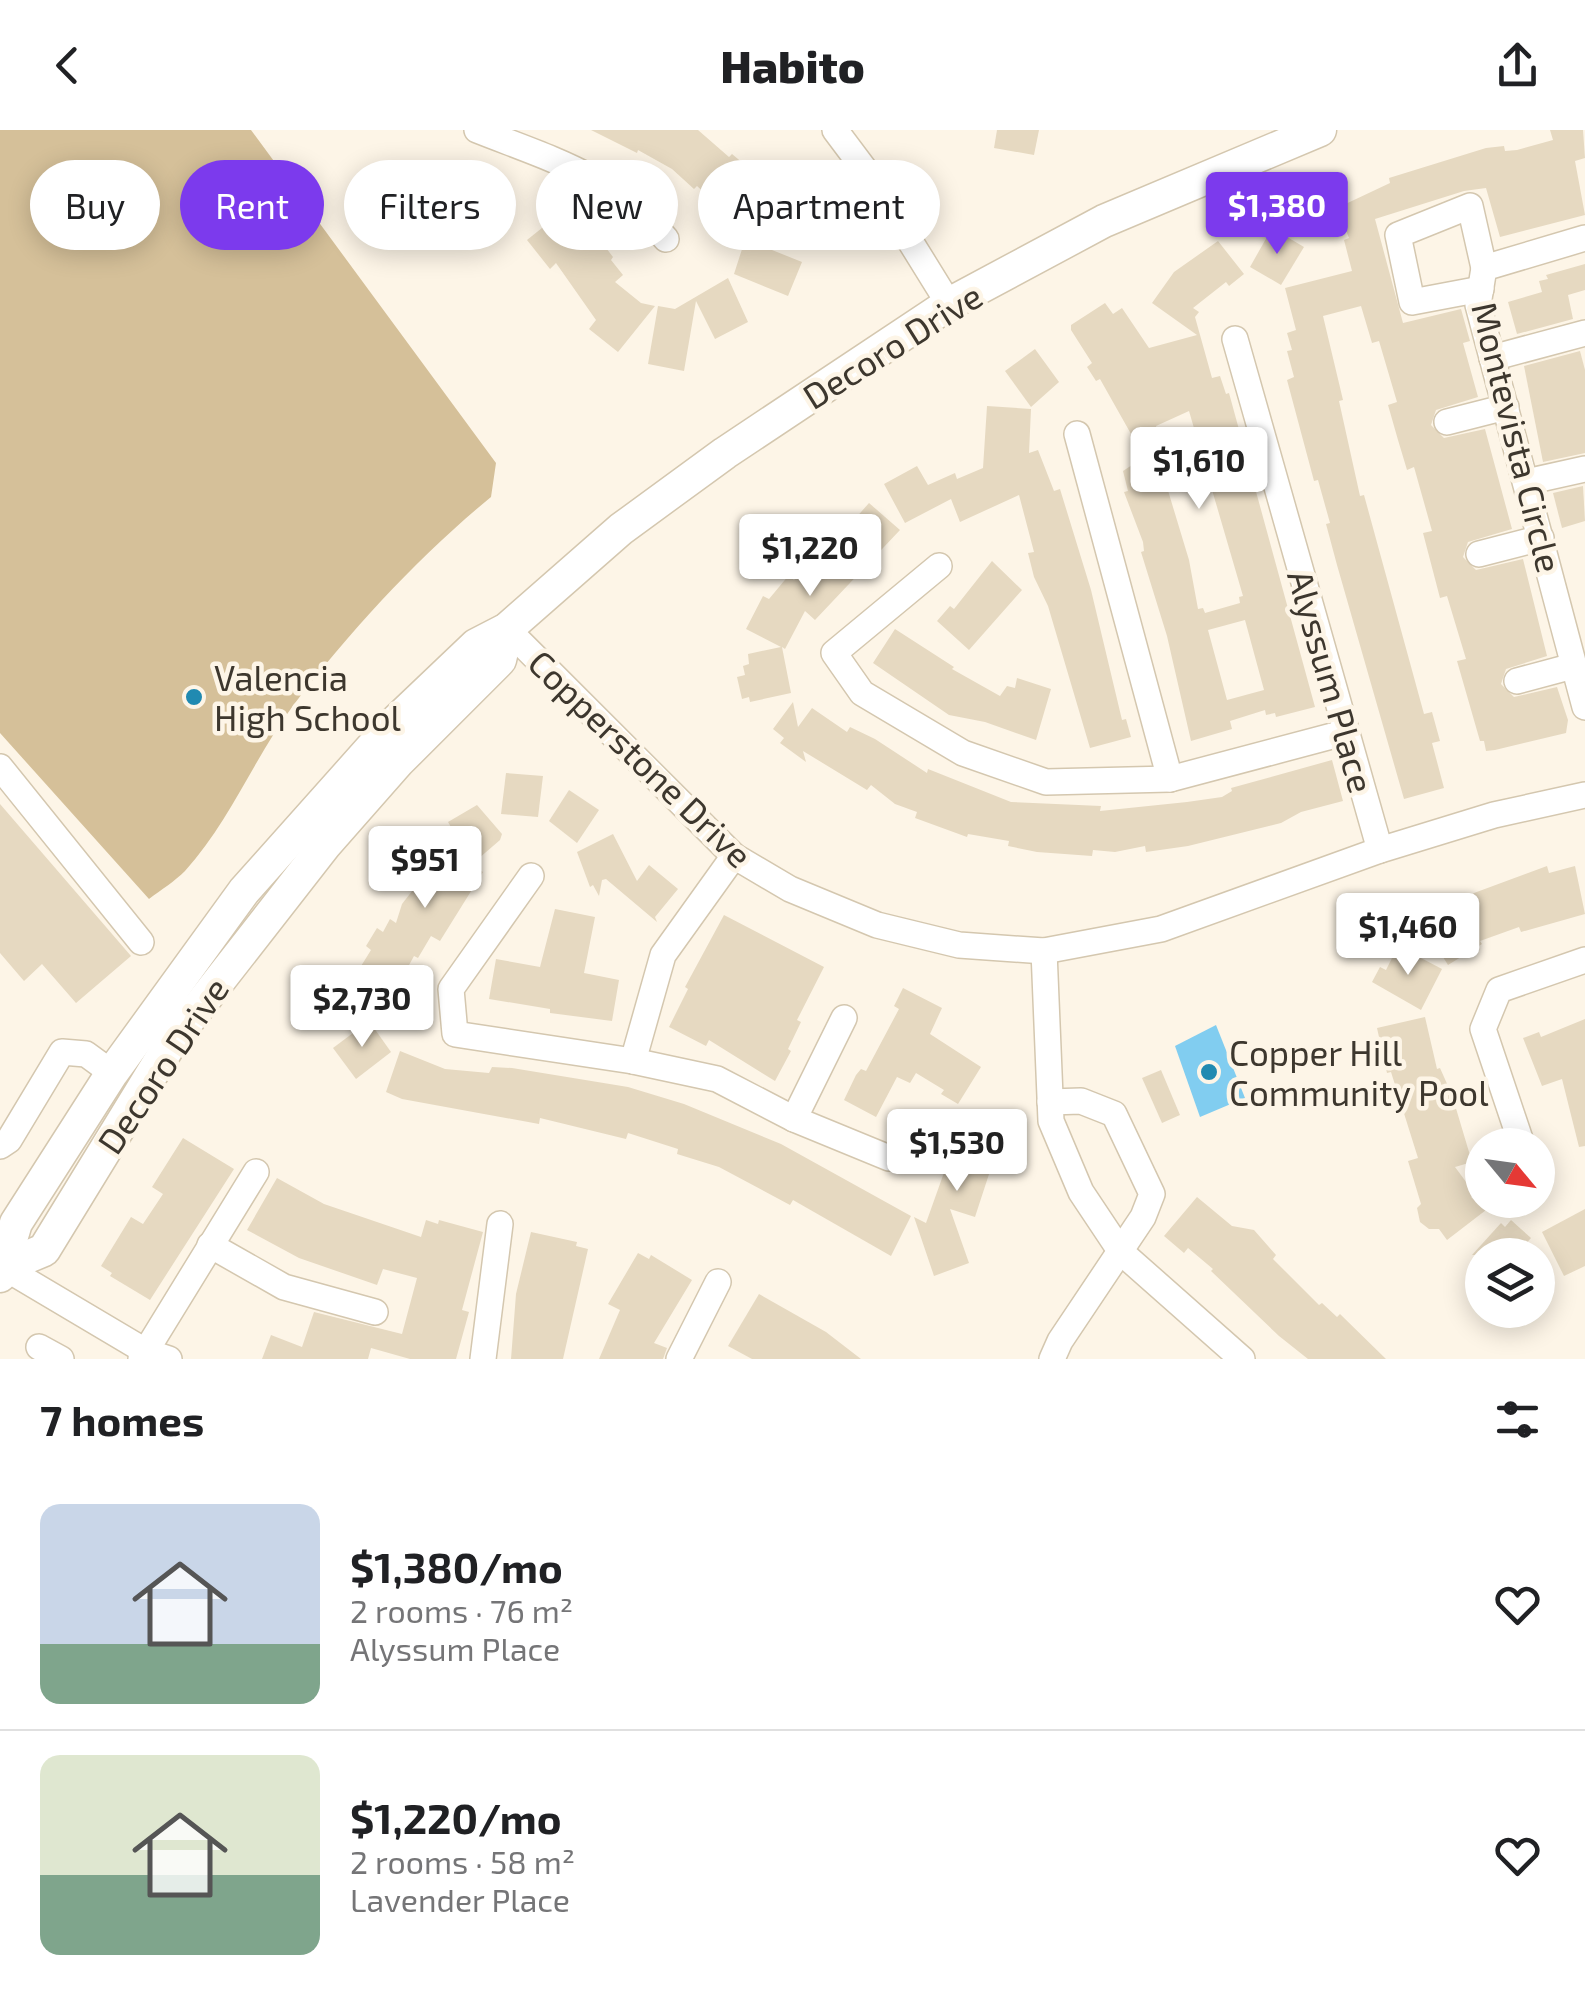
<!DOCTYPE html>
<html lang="en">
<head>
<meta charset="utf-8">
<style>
	:root { --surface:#fff; --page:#f2f2f2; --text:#202124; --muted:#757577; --line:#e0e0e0; --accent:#7c3aed }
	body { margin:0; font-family:"Exo 2",sans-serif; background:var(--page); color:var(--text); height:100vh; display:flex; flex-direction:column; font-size:38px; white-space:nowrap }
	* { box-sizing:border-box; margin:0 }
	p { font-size:32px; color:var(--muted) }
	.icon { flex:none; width:55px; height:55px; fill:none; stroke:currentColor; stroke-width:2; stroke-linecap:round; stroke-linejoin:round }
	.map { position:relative; height:1229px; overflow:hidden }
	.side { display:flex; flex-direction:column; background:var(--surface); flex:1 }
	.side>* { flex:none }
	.guide { position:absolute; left:30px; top:30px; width:1000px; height:90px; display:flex; gap:20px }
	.needle { width:65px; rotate:119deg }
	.tools { position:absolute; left:1465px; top:998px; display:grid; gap:20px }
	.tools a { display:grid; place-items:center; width:90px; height:90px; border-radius:50%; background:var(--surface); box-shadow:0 5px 25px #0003; font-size:50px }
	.price { position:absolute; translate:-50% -85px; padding:0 22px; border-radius:10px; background:#fff; color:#222; font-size:32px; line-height:65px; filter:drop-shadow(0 2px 5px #0008) }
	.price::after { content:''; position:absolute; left:50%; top:60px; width:30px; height:22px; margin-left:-15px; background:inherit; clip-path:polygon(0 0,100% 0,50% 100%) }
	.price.current { background:var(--accent); color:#fff }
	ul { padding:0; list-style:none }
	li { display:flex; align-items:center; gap:30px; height:250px; padding:0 40px }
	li+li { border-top:2px solid var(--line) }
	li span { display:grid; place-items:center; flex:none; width:280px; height:200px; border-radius:20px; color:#555 }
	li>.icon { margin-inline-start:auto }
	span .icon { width:120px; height:120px; fill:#fffc; stroke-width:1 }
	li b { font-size:42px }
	h2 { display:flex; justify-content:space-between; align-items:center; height:120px; padding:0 40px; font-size:42px }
	.tag { padding:0 35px; border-radius:45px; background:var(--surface); box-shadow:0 5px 25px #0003; font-size:35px; line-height:90px }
	.tag.current { background:var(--accent); color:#fff }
	header { display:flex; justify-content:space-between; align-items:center; height:130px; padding:0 40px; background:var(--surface); font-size:45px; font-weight:800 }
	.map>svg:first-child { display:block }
	.green { fill:#d5c099 }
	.water { fill:#81cdf0 }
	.building { fill:#e6d9c1; fill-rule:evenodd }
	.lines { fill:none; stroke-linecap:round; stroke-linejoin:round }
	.minor-casing { stroke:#d4c7af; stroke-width:28 }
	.major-casing { stroke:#d4c7af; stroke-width:35 }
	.minor { stroke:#fff; stroke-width:25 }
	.major { stroke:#fff; stroke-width:32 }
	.poi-dot { fill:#208ab1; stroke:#fdf5e7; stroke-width:4 }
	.labels { text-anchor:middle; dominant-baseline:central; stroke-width:9; stroke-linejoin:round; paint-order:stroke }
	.street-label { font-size:35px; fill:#3d372e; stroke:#fdf5e7 }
	.poi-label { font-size:35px; fill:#3d372e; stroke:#fdf5e7; text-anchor:start }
</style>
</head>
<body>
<header><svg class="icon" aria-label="back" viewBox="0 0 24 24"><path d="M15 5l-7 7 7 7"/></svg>Habito<svg class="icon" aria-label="share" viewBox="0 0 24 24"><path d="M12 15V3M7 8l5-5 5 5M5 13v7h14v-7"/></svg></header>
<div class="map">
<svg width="1585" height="1229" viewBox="0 0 1585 1229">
	<rect width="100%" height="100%" fill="#fdf5e7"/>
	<!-- green -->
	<path class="green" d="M0,0H251L496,333L491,367C419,426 352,499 295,573C255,626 230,691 185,741C175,751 161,760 149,769L0,603Z"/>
	<!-- water -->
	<polygon class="water" points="1216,895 1245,968 1200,987 1175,916"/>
	<!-- building -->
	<g class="building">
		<polygon points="591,0 698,0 729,27 732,24 757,45 760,44 781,75 750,95 762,116 802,132 788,166 734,144 744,113 719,76 697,56 694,59 672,39 638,20 637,23"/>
		<polygon points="997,0 1039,0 1034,25 994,18"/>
		<polygon points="1550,0 1583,0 1585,28 1575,31 1585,85 1500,107 1486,58 1464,61 1375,89 1403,193 1461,179 1470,211 1463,213 1478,267 1436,280 1431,295 1444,308 1485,299 1512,399 1468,412 1463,427 1476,440 1523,429 1547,526 1506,539 1501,554 1514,567 1557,557 1568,590 1566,603 1495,620 1486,621 1484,611 1480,611 1457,531 1466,529 1447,466 1440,468 1423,403 1432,401 1414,337 1407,340 1398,310 1388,275 1397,272 1379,211 1372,213 1361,176 1323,186 1343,270 1339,271 1360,366 1364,365 1424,584 1432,582 1440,611 1432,613 1444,658 1404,669 1337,435 1326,394 1330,393 1318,350 1314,351 1287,250 1294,247 1287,221 1292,220 1287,203 1296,200 1285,158 1352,141 1344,110 1349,108 1337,78 1390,53 1389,48 1486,18 1504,16 1505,21 1517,20 1553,10"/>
		<polygon points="270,32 314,87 300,98 257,43"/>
		<polygon points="567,78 599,117 603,114 613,127 611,130 623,145 615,152 641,173 655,176 618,222 589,199 596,190 556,133 550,139 527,110"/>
		<polygon points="1272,98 1304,117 1281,155 1250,137"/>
		<path d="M1218,111L1244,144L1229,156L1226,152L1193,178L1199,182L1195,187L1212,248L1220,246L1226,264L1229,263L1315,577L1276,587L1275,583L1266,585L1265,580L1230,591L1232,599L1191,611L1167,506L1141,422L1144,421L1143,412L1124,362L1128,361L1123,341L1144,327L1100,249L1096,251L1087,237L1092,233L1071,200V195L1105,173L1113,184L1122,178L1149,218L1197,205L1152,173L1174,142ZM1189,281L1243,466L1239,467L1240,473L1205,483L1203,478L1198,479L1189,430L1163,344L1169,342L1156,296ZM1245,490L1264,560L1227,570L1208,500Z"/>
		<polygon points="1585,134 1585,160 1568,165 1573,189 1517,204 1508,172 1542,162 1539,151 1548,149 1546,145"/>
		<polygon points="728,148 748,192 715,209 696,171 684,241 648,234 658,176 675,179"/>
		<polygon points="1035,219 1059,252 1031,277 1005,241"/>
		<polygon points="1580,221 1585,240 1585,323 1543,332 1524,236"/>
		<polygon points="987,276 1031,279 1029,323 1038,320 1054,361 1060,359 1091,460 1122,590 1126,589 1131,607 1090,618 1048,476 1034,447 1028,423 1034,422 1019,365 960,392 951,369 905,393 884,354 917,336 928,355 955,343 957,349 983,338"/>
		<polygon points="1583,356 1585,391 1562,398 1553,363"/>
		<polygon points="869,373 900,400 815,490 805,481 785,519 782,517 791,563 750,572 749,567 742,569 737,547 745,545 743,536 749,534 748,524 781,517 746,499 763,466 769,469 789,445 794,450 826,412 831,416"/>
		<polygon points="992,431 1022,460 969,520 937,491 950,476 954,479"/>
		<polygon points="895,499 954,537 952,539 1000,566 1007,556 1015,558 1017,548 1051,559 1036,610 985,592 949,585 873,533"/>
		<polygon points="793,572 798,597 812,578 847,602 850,597 875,609 927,643 928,639 1011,672 1101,676 1100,681 1187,672 1222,667 1232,661 1231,658 1332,630 1343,671 1301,682 1281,693 1188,716 1146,722 1145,716 1115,722 1093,720 1092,726 1037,722 1008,716 1009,711 968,704 967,707 915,688 917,682 895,674 871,655 867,660 803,621 806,632 780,613 784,608 773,599"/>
		<polygon points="506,643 543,646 538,687 501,684"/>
		<polygon points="569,660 599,680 577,713 549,691"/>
		<polygon points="0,674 131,826 76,873 42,834 24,851 0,823"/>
		<polygon points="477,675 502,704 500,710 471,735 483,742 440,811 431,806 418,828 414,826 382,884 345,862 371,820 366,816 377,798 383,802 390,789 396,793 402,774 416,756 421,760 454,702 448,692"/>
		<polygon points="613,704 637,751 649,735 678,759 655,787 657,792 606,749 602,750 599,766 593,755 590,757 577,722"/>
		<polygon points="1547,736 1549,743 1575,736 1585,784 1521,802 1519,797 1480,811 1482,814 1448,835 1423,795 1474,763"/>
		<polygon points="555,779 595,787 584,843 619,850 612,891 550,883 550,879 489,869 496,829 540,837"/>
		<polygon points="724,785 824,837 797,890 801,892 788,919 791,921 775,951 709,910 706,916 669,897 688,859 685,857"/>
		<polygon points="1398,816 1442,839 1421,880 1372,852 1380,837 1386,840"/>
		<polygon points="903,858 942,878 930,904 981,937 958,974 941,964 944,960 916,943 910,953 897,947 876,987 844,970 856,945 861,939 866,941 899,879 894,876"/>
		<polygon points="1425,887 1437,939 1440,938 1452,965 1472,1032 1455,1037 1475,1064 1471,1067 1486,1080 1447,1110 1439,1099 1429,1099 1420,1092 1417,1078 1421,1074 1408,1031 1418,1028 1391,942 1387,943 1377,898"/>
		<polygon points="1585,889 1585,1016 1579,1017 1562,949 1542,956 1523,908 1539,902 1541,907"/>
		<polygon points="369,891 391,922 356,949 333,918"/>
		<polygon points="400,921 445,939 489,943 492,937 512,938 628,957 684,974 781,1014 911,1086 891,1126 793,1070 790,1075 719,1037 677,1024 678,1019 628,1003 626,1009 540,988 539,994 402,969 386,962"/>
		<polygon points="1161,940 1180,985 1162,993 1142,948"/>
		<polygon points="988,991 991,1038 975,1087 950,1079 969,1133 934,1146 914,1087 926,1093 941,1051 954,1013 946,1013 946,993"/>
		<polygon points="183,1008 234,1039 150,1170 110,1146 112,1143 101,1136 131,1087 143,1094 163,1064 152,1057"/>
		<polygon points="277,1048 324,1074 421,1107 426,1090 438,1094 439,1090 483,1102 462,1180 469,1182 456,1229 410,1229 371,1218 368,1229 262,1229 271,1205 302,1217 314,1182 402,1204 417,1148 383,1139 377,1155 299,1128 247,1100"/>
		<polygon points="1197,1067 1232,1096 1254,1100 1276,1125 1273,1129 1319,1175 1322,1173 1337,1187 1340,1184 1386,1229 1308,1229 1279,1206 1211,1141 1213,1139 1188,1118 1184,1123 1164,1106"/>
		<polygon points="1585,1079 1585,1136 1564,1146 1542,1102"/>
		<polygon points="1511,1090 1531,1108 1516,1125 1472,1125 1501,1093 1505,1097"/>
		<polygon points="531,1102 577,1112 576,1116 588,1119 563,1229 511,1229 516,1164"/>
		<polygon points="638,1123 649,1129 651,1125 692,1150 654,1213 667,1218 663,1229 599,1229 620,1180 608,1174"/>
		<polygon points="759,1164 826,1202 861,1229 752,1229 728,1216"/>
	</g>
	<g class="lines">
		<defs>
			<g id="minor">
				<path d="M477,0C550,29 614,46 666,109"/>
				<polyline points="835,0 871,48 949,174"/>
				<polyline points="1585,108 1484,138 1478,175 1585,577"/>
				<polyline points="1481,159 1412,172 1398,105 1470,76 1484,138"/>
				<polyline points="1235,209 1380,720"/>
				<polyline points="1492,228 1585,203"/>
				<polyline points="1447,292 1506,277"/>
				<polyline points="1077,304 1170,649"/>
				<polyline points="1526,352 1585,339"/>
				<polyline points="1479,424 1541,408"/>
				<polyline points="939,436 834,523 862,563 963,623 1046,652 1170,649 1347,602"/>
				<polyline points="507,499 734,726 790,759 877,795 959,815 1044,821 1161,799 1380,720 1494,685 1585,665"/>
				<polyline points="1517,551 1573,536"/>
				<polyline points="0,637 141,812"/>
				<polyline points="531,746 451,859 455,904 633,931 717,949 794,989 889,1028"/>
				<polyline points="1044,821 1051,991 1081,1062 1121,1122 1242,1229"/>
				<polyline points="633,931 663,825 734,726"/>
				<polyline points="1050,972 1081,971 1114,984 1152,1064 1143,1087 1060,1211 1052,1229"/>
				<polyline points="794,989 844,888"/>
				<polyline points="1522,1015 1483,899 1499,860 1585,830"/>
				<polyline points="0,1016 9,1010 62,922 86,924 112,943"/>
				<polyline points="210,1115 284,1157 375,1182"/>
				<polyline points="0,1135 145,1221 169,1229"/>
				<polyline points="39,1217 61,1229"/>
				<polyline points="141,1229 256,1042"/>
				<polyline points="483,1229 500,1094"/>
				<polyline points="679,1229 718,1152"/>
			</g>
			<g id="major">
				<polyline points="6,1136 44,1120 172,911 325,715 398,632 500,530 507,499"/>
				<polyline points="0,1146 16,1093 112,943 244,761 392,595 476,515 507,499 621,399 725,323 949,174 1104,91 1320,0"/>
			</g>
		</defs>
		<!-- minor casing -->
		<use href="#minor" class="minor-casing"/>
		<!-- major casing -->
		<use href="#major" class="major-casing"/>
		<!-- minor -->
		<use href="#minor" class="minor"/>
		<!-- major -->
		<use href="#major" class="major"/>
	</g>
	<!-- markers -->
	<g class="poi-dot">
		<circle cx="194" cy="567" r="10"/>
		<circle cx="1209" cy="942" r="10"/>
	</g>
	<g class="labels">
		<!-- street labels -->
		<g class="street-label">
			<text transform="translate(892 215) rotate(-32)">Decoro Drive</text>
			<text transform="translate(1518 307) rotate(76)">Montevista Circle</text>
			<text transform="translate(1332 551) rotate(74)">Alyssum Place</text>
			<text transform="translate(641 628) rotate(44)">Copperstone Drive</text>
			<text transform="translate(162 935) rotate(-56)">Decoro Drive</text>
		</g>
		<!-- poi labels -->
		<g class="poi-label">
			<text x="214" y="547">Valencia<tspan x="214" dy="40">High School</tspan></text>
			<text x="1229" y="922">Copper Hill<tspan x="1229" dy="40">Community Pool</tspan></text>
		</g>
	</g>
</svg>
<div class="tools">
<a><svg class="needle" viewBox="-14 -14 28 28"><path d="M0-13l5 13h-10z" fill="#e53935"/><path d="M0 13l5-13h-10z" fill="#757577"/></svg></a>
<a><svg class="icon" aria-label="layers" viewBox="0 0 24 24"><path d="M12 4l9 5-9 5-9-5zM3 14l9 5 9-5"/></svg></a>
</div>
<b class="price current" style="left:1277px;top:127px">$1,380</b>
<b class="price" style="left:1199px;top:382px">$1,610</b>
<b class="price" style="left:810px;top:469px">$1,220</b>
<b class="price" style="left:425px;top:781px">$951</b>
<b class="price" style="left:1408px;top:848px">$1,460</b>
<b class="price" style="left:362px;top:920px">$2,730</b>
<b class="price" style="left:957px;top:1064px">$1,530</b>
<div class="guide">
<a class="tag">Buy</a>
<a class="tag current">Rent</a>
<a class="tag">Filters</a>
<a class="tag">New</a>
<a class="tag">Apartment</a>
</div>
</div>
<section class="side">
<h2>7 homes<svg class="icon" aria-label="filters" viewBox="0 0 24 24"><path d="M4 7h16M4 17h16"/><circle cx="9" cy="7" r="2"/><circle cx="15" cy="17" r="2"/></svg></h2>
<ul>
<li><span style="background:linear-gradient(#c9d6e8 70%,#7fa58c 0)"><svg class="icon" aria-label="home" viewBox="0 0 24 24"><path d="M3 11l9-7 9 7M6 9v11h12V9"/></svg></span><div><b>$1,380/mo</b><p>2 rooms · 76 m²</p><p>Alyssum Place</p></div><svg class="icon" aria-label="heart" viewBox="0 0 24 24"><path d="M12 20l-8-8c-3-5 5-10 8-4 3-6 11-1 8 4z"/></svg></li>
<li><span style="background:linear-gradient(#dfe7d0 60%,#7fa58c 0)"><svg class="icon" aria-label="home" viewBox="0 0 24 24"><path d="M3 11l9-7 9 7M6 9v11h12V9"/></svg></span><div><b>$1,220/mo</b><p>2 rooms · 58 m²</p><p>Lavender Place</p></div><svg class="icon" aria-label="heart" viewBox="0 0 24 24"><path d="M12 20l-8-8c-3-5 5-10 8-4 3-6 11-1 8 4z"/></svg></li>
</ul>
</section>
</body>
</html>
